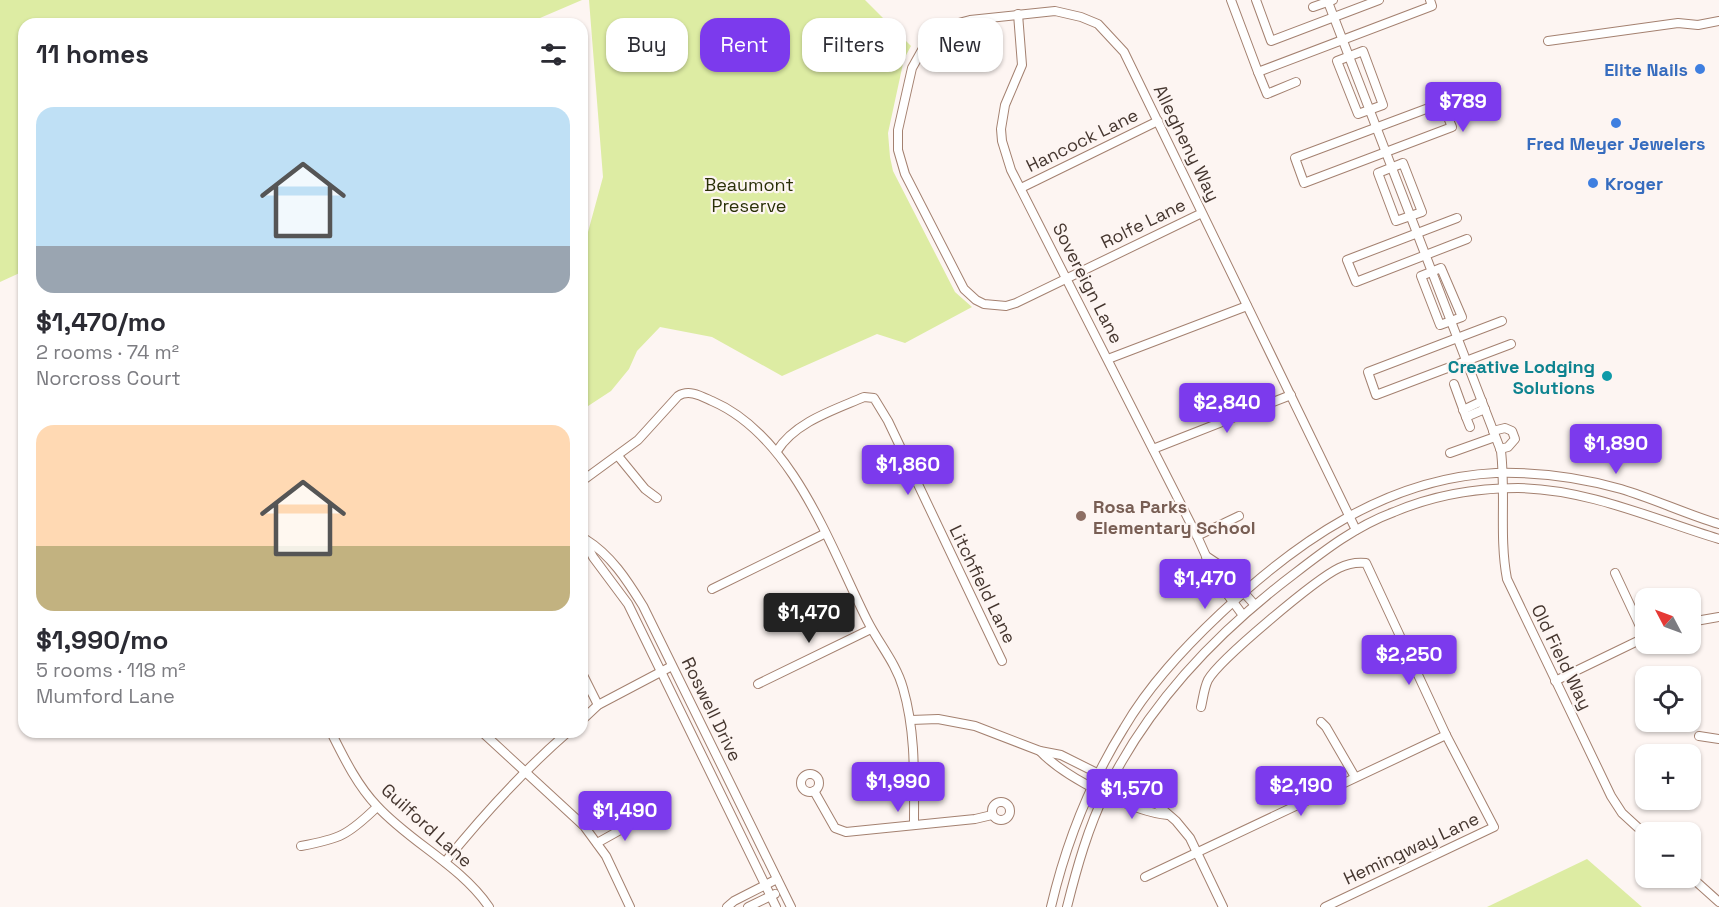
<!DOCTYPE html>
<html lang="en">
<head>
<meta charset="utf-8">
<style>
	:root { --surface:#fff; --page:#f7f7f7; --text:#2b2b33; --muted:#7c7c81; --accent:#7c3aed }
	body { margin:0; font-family:"Space Grotesk",sans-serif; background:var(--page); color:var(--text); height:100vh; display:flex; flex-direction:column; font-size:22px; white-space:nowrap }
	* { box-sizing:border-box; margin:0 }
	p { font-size:20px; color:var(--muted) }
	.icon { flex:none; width:33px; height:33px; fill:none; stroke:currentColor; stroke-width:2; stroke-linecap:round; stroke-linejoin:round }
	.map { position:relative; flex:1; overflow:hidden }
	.details { position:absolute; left:18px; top:18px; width:570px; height:720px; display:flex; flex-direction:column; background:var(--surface); border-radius:18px; box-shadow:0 2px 4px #0004 }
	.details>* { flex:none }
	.top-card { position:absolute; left:606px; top:18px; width:570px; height:54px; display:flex; gap:12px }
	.needle { width:39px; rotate:311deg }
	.fabs { position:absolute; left:1635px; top:588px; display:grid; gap:12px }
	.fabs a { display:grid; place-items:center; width:66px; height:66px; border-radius:12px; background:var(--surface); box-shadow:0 2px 4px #0004; font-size:30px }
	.price { position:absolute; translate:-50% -51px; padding:0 14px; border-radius:6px; background:var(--accent); color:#fff; font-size:20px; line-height:39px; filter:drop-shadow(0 2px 3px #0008) }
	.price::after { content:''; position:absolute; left:50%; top:36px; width:18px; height:14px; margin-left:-9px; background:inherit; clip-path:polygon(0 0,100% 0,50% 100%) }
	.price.selected { background:#222; color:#fff }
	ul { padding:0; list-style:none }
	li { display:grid; align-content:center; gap:12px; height:318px; padding:0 18px }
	li span { display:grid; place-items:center; height:186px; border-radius:18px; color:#555 }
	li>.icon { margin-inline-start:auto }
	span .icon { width:108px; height:108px; fill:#fffc; stroke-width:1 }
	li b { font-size:26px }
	h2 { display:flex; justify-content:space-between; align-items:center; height:72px; padding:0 18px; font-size:26px }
	.chip { padding:0 21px; border-radius:18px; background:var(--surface); box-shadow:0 2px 4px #0004; font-size:21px; line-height:54px }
	.chip.selected { background:var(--accent); color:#fff }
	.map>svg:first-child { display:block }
	.green { fill:#ddeca3 }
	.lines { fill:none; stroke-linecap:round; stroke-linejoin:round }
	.minor-casing { stroke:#a48170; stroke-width:10 }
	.minor { stroke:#fff; stroke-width:8 }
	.shop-dot { fill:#3f7fe0; stroke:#fdf5f2; stroke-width:2 }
	.culture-dot { fill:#0f9aa8; stroke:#fdf5f2; stroke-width:2 }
	.education-dot { fill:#8d6e63; stroke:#fdf5f2; stroke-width:2 }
	.labels { text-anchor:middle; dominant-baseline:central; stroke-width:4.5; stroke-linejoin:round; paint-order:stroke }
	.shop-label { font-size:18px; font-weight:bold; fill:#366cbe; stroke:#fdf5f2; text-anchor:end }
	.street-label { font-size:18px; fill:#45362f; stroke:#fdf5f2 }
	.park-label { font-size:18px; fill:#2a3007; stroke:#fdf5f2 }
	.culture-label { font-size:18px; font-weight:bold; fill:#0d838f; stroke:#fdf5f2; text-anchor:end }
	.education-label { font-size:18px; font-weight:bold; fill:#785e54; stroke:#fdf5f2; text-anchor:start }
</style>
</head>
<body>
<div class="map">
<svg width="1719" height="907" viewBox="0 0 1719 907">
	<rect width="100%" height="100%" fill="#fdf5f2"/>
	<!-- green -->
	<g class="green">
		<polygon points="0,0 582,0 526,24 24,24 24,271 0,282"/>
		<polygon points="589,0 865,0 911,46 904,59 888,133 890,157 893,171 955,292 972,307 905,343 877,334 782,376 712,337 660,327 637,351 629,369 611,391 582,410 582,235 588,232 603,177"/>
		<polygon points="1587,859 1642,907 1487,907"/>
	</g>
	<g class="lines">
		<defs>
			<g id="minor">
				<polyline points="1231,0 1258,72 1432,6 1430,0"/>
				<polyline points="1256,0 1271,41 1379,0"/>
				<path d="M1328,2L1501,451C1506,494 1499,537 1507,579L1611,796L1622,813L1646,835"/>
				<polyline points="1313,7 1333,0"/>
				<polyline points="1018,14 1022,65 1005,105 1001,129 1002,141 1011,170 1197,536 1206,556 1208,568 1242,614"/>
				<polyline points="1548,41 1678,23 1698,25 1719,21"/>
				<polygon points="1363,51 1383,105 1358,114 1337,61"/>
				<polyline points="1258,72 1267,94 1296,82"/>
				<polygon points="1442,103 1452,127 1304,183 1295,158"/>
				<polygon points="1403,163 1422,212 1396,221 1378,173"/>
				<polyline points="1021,188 1158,121"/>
				<polyline points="1202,213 1016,303 1006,306 984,304 976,300 964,289 905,174 898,150 898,130 912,68 926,43 935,34 947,26 970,20 1055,11 1081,17 1098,24 1124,52 1356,530"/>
				<polyline points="1457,218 1347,260 1356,282 1467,239"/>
				<polygon points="1441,268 1462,317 1440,325 1421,276"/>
				<polyline points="1502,321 1368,372 1376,395 1511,344"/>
				<polyline points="1108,359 1247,306"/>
				<polyline points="1454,384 1466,417"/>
				<polyline points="1463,410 1482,401"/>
				<polyline points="1470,427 1466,417 1485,409"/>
				<polyline points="1493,431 1505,428 1512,431 1515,439 1508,447 1500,449"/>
				<polyline points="1153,449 1291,395"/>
				<path d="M777,451C795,422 834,410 864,397L874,398L888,421L1002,661"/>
				<polyline points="1450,453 1495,437"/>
				<polyline points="618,456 645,489 657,498"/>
				<path d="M582,481L638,440L678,396C689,389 701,396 712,401C793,436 830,546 867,620C879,644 896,663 903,688C916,733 914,778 914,825"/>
				<polyline points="1197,536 1239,516"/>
				<polyline points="584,539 593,557 628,604 776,907"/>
				<path d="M585,539C611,555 627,580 643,606L791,907"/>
				<polyline points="1206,556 1218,564 1254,604"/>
				<polyline points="1615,573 1645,637"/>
				<polyline points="712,589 824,534"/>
				<polyline points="1690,622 1719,617"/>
				<polyline points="582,673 598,705"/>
				<polyline points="1555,681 1646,637"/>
				<polyline points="758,684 871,629"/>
				<path d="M1201,707C1203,699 1204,688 1208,680C1219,660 1316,579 1339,568C1347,564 1356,562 1366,563L1446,735L1494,827L1325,907"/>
				<polyline points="582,720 598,705 672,666"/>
				<polyline points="911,720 938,719 975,726 1040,751 1061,755 1153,801 1176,821 1190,838 1223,907"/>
				<polyline points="1321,722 1326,727 1355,777"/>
				<path d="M331,732C344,758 357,785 377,806C411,843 460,865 489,907"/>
				<polyline points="482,732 584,826 606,856 630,907"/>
				<polyline points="1699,736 1719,739"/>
				<path d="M1040,751C1064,777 1133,812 1168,815"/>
				<circle cx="810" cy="783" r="9"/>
				<polyline points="814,791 835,828 846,832 975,819 992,815"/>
				<circle cx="1001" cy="811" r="9"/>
				<polyline points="597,843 640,819"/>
				<path d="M301,846C340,839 348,835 377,807"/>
				<path d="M445,862C483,815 522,772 568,732"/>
				<polyline points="1690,876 1719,902"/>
				<polyline points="1145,877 1446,735"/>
				<polyline points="727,907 734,901 777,879"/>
				<polyline points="748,907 775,894"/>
				<path d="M1051,907C1066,843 1089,784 1124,728C1149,685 1184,648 1220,614C1296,542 1387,478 1496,473C1536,472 1582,478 1621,489C1654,499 1686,514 1719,524"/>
				<path d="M1067,907C1077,867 1088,828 1106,791C1149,703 1216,633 1294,574C1325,550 1356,526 1394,512C1432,496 1476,488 1518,488C1588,489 1653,519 1719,539"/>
			</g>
		</defs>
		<!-- minor casing -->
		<use href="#minor" class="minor-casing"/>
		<!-- minor -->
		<use href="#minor" class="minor"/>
	</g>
	<!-- markers -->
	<g class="shop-dot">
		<circle cx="1700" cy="69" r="6"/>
		<circle cx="1616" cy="123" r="6"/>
		<circle cx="1593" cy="183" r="6"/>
	</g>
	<circle class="culture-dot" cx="1607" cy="376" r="6"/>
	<circle class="education-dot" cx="1081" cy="516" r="6"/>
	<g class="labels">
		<!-- shop labels -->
		<g class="shop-label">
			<text x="1688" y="69">Elite Nails</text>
			<text x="1616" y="143" text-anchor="middle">Fred Meyer Jewelers</text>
			<text x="1605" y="183" text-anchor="start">Kroger</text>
		</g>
		<!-- street labels -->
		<g class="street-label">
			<text transform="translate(1082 140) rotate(-26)">Hancock Lane</text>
			<text transform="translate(1187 143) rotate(64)">Allegheny Way</text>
			<text transform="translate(1143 223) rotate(-26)">Rolfe Lane</text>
			<text transform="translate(1088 283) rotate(63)">Sovereign Lane</text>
			<text transform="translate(983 584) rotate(64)">Litchfield Lane</text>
			<text transform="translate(1562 657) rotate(64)">Old Field Way</text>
			<text transform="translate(712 709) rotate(64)">Roswell Drive</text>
			<text transform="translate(427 825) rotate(42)">Guilford Lane</text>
			<text transform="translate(1411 848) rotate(-25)">Hemingway Lane</text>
		</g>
		<!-- park labels -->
		<g class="park-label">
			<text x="749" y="184">Beaumont<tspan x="749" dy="21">Preserve</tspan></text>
		</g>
		<!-- culture labels -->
		<g class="culture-label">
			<text x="1595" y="366">Creative Lodging<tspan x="1595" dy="21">Solutions</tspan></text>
		</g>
		<!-- education labels -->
		<g class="education-label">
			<text x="1093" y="506">Rosa Parks<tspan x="1093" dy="21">Elementary School</tspan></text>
		</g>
	</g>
</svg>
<div class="fabs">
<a><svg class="needle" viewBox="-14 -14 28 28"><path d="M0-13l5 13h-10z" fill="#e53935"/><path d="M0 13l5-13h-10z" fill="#7c7c81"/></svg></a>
<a><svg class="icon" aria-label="locate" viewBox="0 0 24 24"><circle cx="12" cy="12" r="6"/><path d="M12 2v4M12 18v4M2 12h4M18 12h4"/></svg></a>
<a>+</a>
<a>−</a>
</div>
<b class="price" style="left:1463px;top:133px">$789</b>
<b class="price" style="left:1227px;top:434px">$2,840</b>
<b class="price" style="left:1616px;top:475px">$1,890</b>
<b class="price" style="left:908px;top:496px">$1,860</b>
<b class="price" style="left:1205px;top:610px">$1,470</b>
<b class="price selected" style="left:809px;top:644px">$1,470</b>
<b class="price" style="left:1409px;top:686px">$2,250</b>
<b class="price" style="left:898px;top:813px">$1,990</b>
<b class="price" style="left:1301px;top:817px">$2,190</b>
<b class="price" style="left:1132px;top:820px">$1,570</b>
<b class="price" style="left:625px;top:842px">$1,490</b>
<div class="top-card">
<a class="chip">Buy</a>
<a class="chip selected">Rent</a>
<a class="chip">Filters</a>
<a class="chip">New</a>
</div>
<section class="details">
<h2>11 homes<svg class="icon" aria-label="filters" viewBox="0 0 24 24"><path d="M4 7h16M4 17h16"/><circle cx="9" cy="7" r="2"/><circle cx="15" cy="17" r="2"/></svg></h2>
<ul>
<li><span style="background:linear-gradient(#bfe0f5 75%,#9aa5b1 0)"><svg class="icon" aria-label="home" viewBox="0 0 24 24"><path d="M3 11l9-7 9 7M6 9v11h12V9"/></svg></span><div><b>$1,470/mo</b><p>2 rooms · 74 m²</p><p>Norcross Court</p></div></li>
<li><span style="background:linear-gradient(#ffd9b3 65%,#c2b280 0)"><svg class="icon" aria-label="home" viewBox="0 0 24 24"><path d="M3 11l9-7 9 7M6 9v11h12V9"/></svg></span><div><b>$1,990/mo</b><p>5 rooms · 118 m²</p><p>Mumford Lane</p></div></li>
</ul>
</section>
</div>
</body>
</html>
